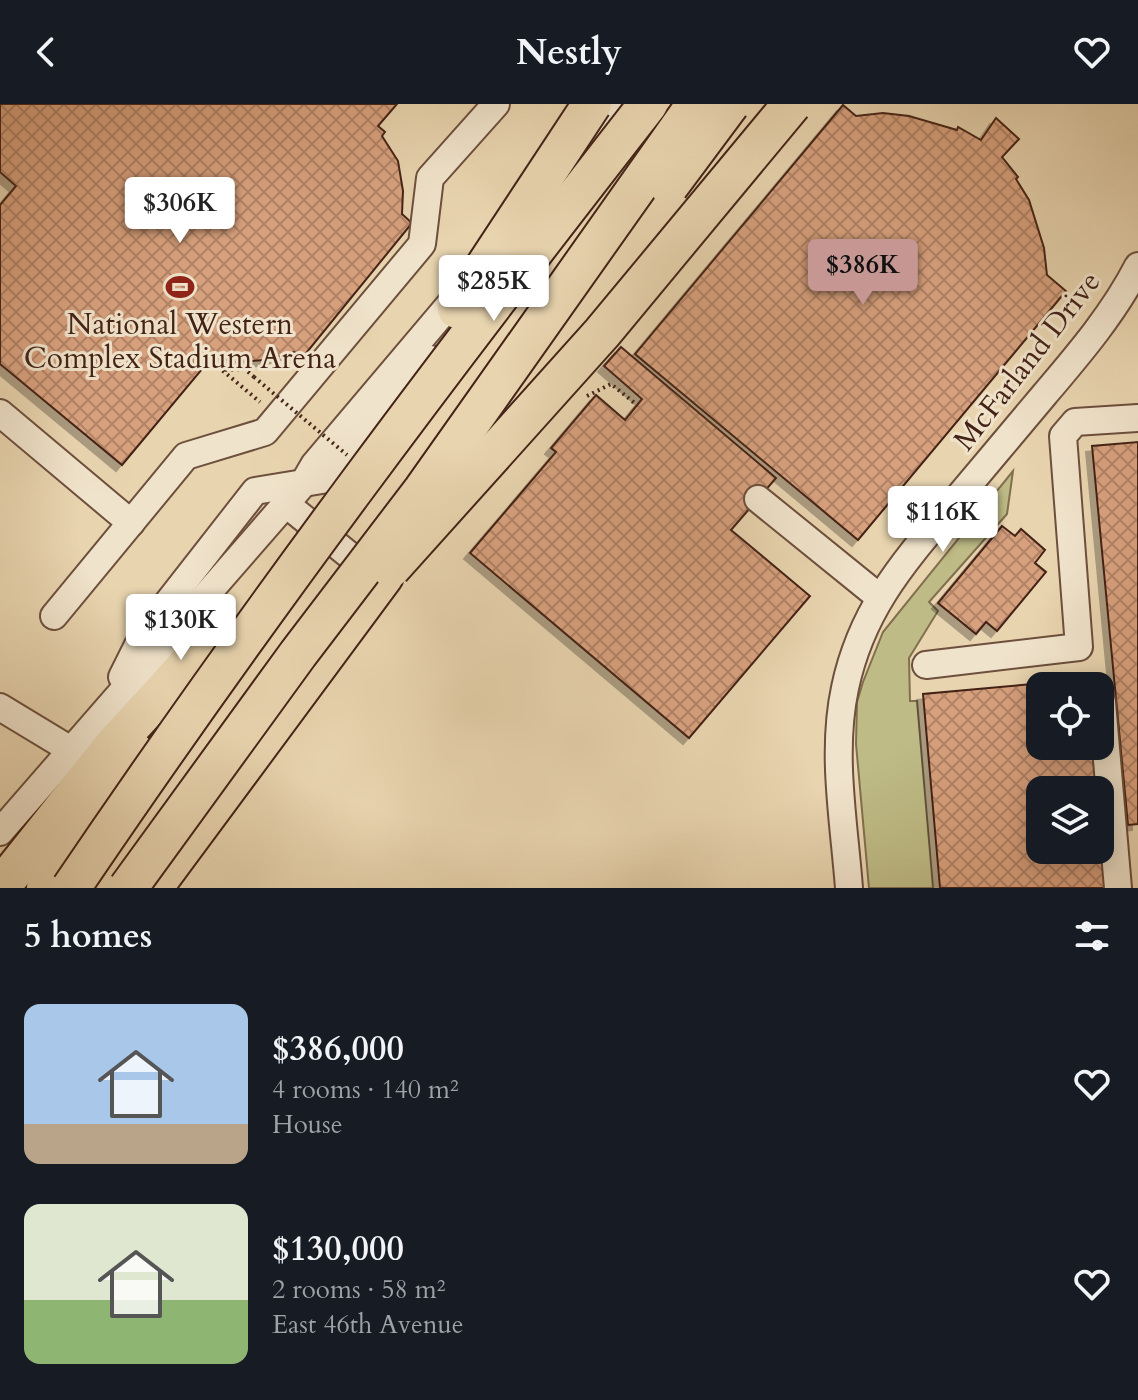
<!DOCTYPE html>
<html lang="en">
<head>
<meta charset="utf-8">
<style>
	:root { --surface:#171b24; --page:#242831; --text:#f1f3f6; --muted:#9ea1a6; --accent:#c59692 }
	body { margin:0; font-family:Cardo,serif; background:var(--page); color:var(--text); height:100vh; display:flex; flex-direction:column; font-size:30px; white-space:nowrap }
	* { box-sizing:border-box; margin:0 }
	p { font-size:26px; color:var(--muted) }
	.icon { flex:none; width:44px; height:44px; fill:none; stroke:currentColor; stroke-width:2; stroke-linecap:round; stroke-linejoin:round }
	.map { position:relative; height:784px; overflow:hidden }
	.drawer { display:flex; flex-direction:column; background:var(--surface); flex:1 }
	.drawer>* { flex:none }
	.fabs { position:absolute; left:1026px; top:568px; display:grid; gap:16px }
	.fabs a { display:grid; place-items:center; width:88px; height:88px; border-radius:16px; background:var(--surface); box-shadow:0 4px 20px #0003; font-size:40px }
	.price { position:absolute; translate:-50% -68px; padding:0 18px; border-radius:8px; background:#fff; color:#222; font-size:26px; line-height:52px; filter:drop-shadow(0 2px 4px #0008) }
	.price::after { content:''; position:absolute; left:50%; top:48px; width:24px; height:18px; margin-left:-12px; background:inherit; clip-path:polygon(0 0,100% 0,50% 100%) }
	.price.current { background:var(--accent); color:#111 }
	ul { padding:0; list-style:none }
	li { display:flex; align-items:center; gap:24px; height:200px; padding:0 24px }
	li span { display:grid; place-items:center; flex:none; width:224px; height:160px; border-radius:16px; color:#555 }
	li>.icon { margin-inline-start:auto }
	span .icon { width:96px; height:96px; fill:#fffc; stroke-width:1 }
	li b { font-size:34px }
	h2 { display:flex; justify-content:space-between; align-items:center; height:96px; padding:0 24px; font-size:34px }
	header { display:flex; justify-content:space-between; align-items:center; height:104px; padding:0 24px; background:var(--surface); font-size:36px; font-weight:700 }
	.map>svg:first-child { display:block }
	.green { fill:#bebb86; stroke:#816f4e; stroke-width:2 }
	.building { fill:url(#building-cross-hatch); stroke:#442317; stroke-width:2; filter:url(#shadow) }
	.lines { fill:none; stroke-linecap:round; stroke-linejoin:round }
	.minor-casing { stroke:#6d4f3d; stroke-width:30 }
	.highway-casing { stroke:#442317; stroke-width:42 }
	.path { stroke:#442317; stroke-width:4; stroke-dasharray:2 4; stroke-linecap:butt }
	.minor { stroke:#f0e3cb; stroke-width:26 }
	.highway { stroke:#e8d4af; stroke-width:38 }
	.highway-bridge-casing { stroke:#442317; stroke-width:42; stroke-linecap:butt }
	.path-bridge { stroke:#442317; stroke-width:4; stroke-dasharray:2 4; stroke-linecap:butt }
	.highway-bridge { stroke:#e8d4af; stroke-width:38 }
	.labels { text-anchor:middle; dominant-baseline:central; stroke-width:6; stroke-linejoin:round; paint-order:stroke }
	.poi-label { font-size:30px; fill:#442317; stroke:#f0e3cb }
	.street-label { font-size:30px; fill:#442317; stroke:#f0e3cb }
</style>
</head>
<body>
<header><svg class="icon" aria-label="back" viewBox="0 0 24 24"><path d="M15 5l-7 7 7 7"/></svg>Nestly<svg class="icon" aria-label="heart" viewBox="0 0 24 24"><path d="M12 20l-8-8c-3-5 5-10 8-4 3-6 11-1 8 4z"/></svg></header>
<div class="map">
<svg width="1138" height="784" viewBox="0 0 1138 784">
	<defs>
		<pattern id="building-cross-hatch" width="8" height="8" patternUnits="userSpaceOnUse" patternTransform="scale(2)"><rect width="8" height="8" fill="#d8a17e"/><path d="M0 0l8 8M0 8l8-8" fill="none" stroke="#b18366"/></pattern>
		<filter id="shadow"><feDropShadow dx="-6" dy="6" stdDeviation="0" flood-color="#0004"/></filter>
	</defs>
	<rect width="100%" height="100%" fill="#e8d4af"/>
	<filter id="stains"><feTurbulence type="fractalNoise" baseFrequency=".0025" numOctaves="4"/><feColorMatrix values="0 0 0 0 .2 0 0 0 0 .09 0 0 0 0 .02 0 0 0 .5 -.17"/></filter>
	<radialGradient id="worn" r=".72"><stop offset=".6" stop-color="#630" stop-opacity="0"/><stop offset="1" stop-color="#630" stop-opacity=".3"/></radialGradient>
	<!-- green -->
	<polygon class="green" points="1013,367 1007,410 929,498 938,507 909,554 910,597 917,597 933,784 869,784 856,640 857,598 863,578 883,528"/>
	<!-- building -->
	<g class="building">
		<polygon points="0,0 397,0 378,22 385,28 382,32 398,57 403,87 402,110 412,119 303,253 294,248 266,256 235,258 212,253 122,361 0,260 0,101 16,82 0,68"/>
		<polygon points="843,1 856,12 883,9 909,12 957,26 958,23 981,36 996,14 1019,35 1002,53 1018,73 1016,75 1029,96 1044,144 1047,171 1066,187 858,436 635,250"/>
		<polygon points="621,243 776,374 731,426 810,492 689,634 470,449 556,348 551,344 596,291 625,316 642,295 604,262"/>
		<polygon points="1138,338 1138,720 1128,721 1092,342"/>
		<polygon points="1002,422 1015,432 1021,425 1045,446 1035,459 1046,468 997,527 986,518 976,530 938,499"/>
		<polygon points="1088,575 1089,582 1040,582 1040,642 1094,642 1098,686 1040,686 1040,746 1100,746 1100,709 1107,784 940,784 923,590"/>
	</g>
	<g class="lines">
		<defs>
			<g id="minor">
				<polyline points="577,49 619,0"/>
				<polyline points="0,309 131,419"/>
				<polyline points="758,395 879,493"/>
				<polyline points="286,400 359,459"/>
				<polyline points="54,512 186,352 265,328 422,140 430,74 496,0"/>
				<polyline points="926,561 1079,543 1063,332 1075,318 1138,314"/>
				<polyline points="122,573 144,529 255,387 328,375 431,255"/>
				<polyline points="1102,598 1118,784"/>
				<polyline points="0,603 71,646"/>
				<polyline points="0,728 303,380 314,361 462,186"/>
				<path d="M849,784C844,718 831,649 845,584C861,507 902,460 951,402C982,365 1014,327 1045,290C1079,250 1114,209 1138,162"/>
			</g>
			<g id="highway">
				<polyline points="0,784 114,641 215,531"/>
				<polyline points="46,784 136,649"/>
				<polyline points="153,784 384,472"/>
			</g>
		</defs>
		<!-- minor casing -->
		<use href="#minor" class="minor-casing"/>
		<!-- highway casing -->
		<use href="#highway" class="highway-casing"/>
		<!-- path -->
		<polyline class="path" points="254,273 245,265 222,266 260,298"/>
		<!-- minor -->
		<use href="#minor" class="minor"/>
		<!-- highway -->
		<use href="#highway" class="highway"/>
		<defs>
			<g id="highway-bridge">
				<polyline points="669,82 730,0"/>
				<polyline points="457,205 592,0"/>
				<polyline points="391,464 602,229 792,0"/>
				<path d="M71,784C253,515 448,256 648,0"/>
				<polyline points="128,784 298,550 423,386 696,0"/>
			</g>
		</defs>
		<!-- highway-bridge casing -->
		<use href="#highway-bridge" class="highway-bridge-casing"/>
		<!-- path-bridge -->
		<g class="path-bridge">
			<polyline points="254,273 347,351"/>
			<polyline points="587,292 611,280 637,301"/>
		</g>
		<!-- highway-bridge -->
		<use href="#highway-bridge" class="highway-bridge"/>
	</g>
	<!-- icons -->
	<defs>
		<symbol id="stadium-bare" viewBox="-9 -9 18 18"><path d="M0-5a6.5 5 0 1 0 0 10a6.5 5 0 1 0 0-10ZM-3.5-1.8h7v3.6h-7Z" fill="#8f2418" stroke="#f0e3cb" stroke-width="2.5" paint-order="stroke"/></symbol>
	</defs>
	<g fill-rule="evenodd">
		<use href="#stadium-bare" x="160" y="163" width="40" height="40"/>
	</g>
	<g class="labels">
		<!-- poi labels -->
		<g class="poi-label">
			<text x="180" y="220">National Western<tspan x="180" dy="34">Complex Stadium Arena</tspan></text>
		</g>
		<!-- street labels -->
		<g class="street-label">
			<text transform="translate(1027 257) rotate(-52)">McFarland Drive</text>
		</g>
	</g>
	<rect width="100%" height="100%" filter="url(#stains)"/>
	<rect width="100%" height="100%" fill="url(#worn)"/>
</svg>
<div class="fabs">
<a><svg class="icon" aria-label="locate" viewBox="0 0 24 24"><circle cx="12" cy="12" r="6"/><path d="M12 2v4M12 18v4M2 12h4M18 12h4"/></svg></a>
<a><svg class="icon" aria-label="layers" viewBox="0 0 24 24"><path d="M12 4l9 5-9 5-9-5zM3 14l9 5 9-5"/></svg></a>
</div>
<b class="price" style="left:180px;top:141px">$306K</b>
<b class="price current" style="left:863px;top:203px">$386K</b>
<b class="price" style="left:494px;top:219px">$285K</b>
<b class="price" style="left:943px;top:450px">$116K</b>
<b class="price" style="left:181px;top:558px">$130K</b>
</div>
<section class="drawer">
<h2>5 homes<svg class="icon" aria-label="filters" viewBox="0 0 24 24"><path d="M4 7h16M4 17h16"/><circle cx="9" cy="7" r="2"/><circle cx="15" cy="17" r="2"/></svg></h2>
<ul>
<li><span style="background:linear-gradient(#a9c7e8 75%,#b9a48a 0)"><svg class="icon" aria-label="home" viewBox="0 0 24 24"><path d="M3 11l9-7 9 7M6 9v11h12V9"/></svg></span><div><b>$386,000</b><p>4 rooms · 140 m²</p><p>House</p></div><svg class="icon" aria-label="heart" viewBox="0 0 24 24"><path d="M12 20l-8-8c-3-5 5-10 8-4 3-6 11-1 8 4z"/></svg></li>
<li><span style="background:linear-gradient(#dfe7d0 60%,#8fb573 0)"><svg class="icon" aria-label="home" viewBox="0 0 24 24"><path d="M3 11l9-7 9 7M6 9v11h12V9"/></svg></span><div><b>$130,000</b><p>2 rooms · 58 m²</p><p>East 46th Avenue</p></div><svg class="icon" aria-label="heart" viewBox="0 0 24 24"><path d="M12 20l-8-8c-3-5 5-10 8-4 3-6 11-1 8 4z"/></svg></li>
</ul>
</section>
</body>
</html>
